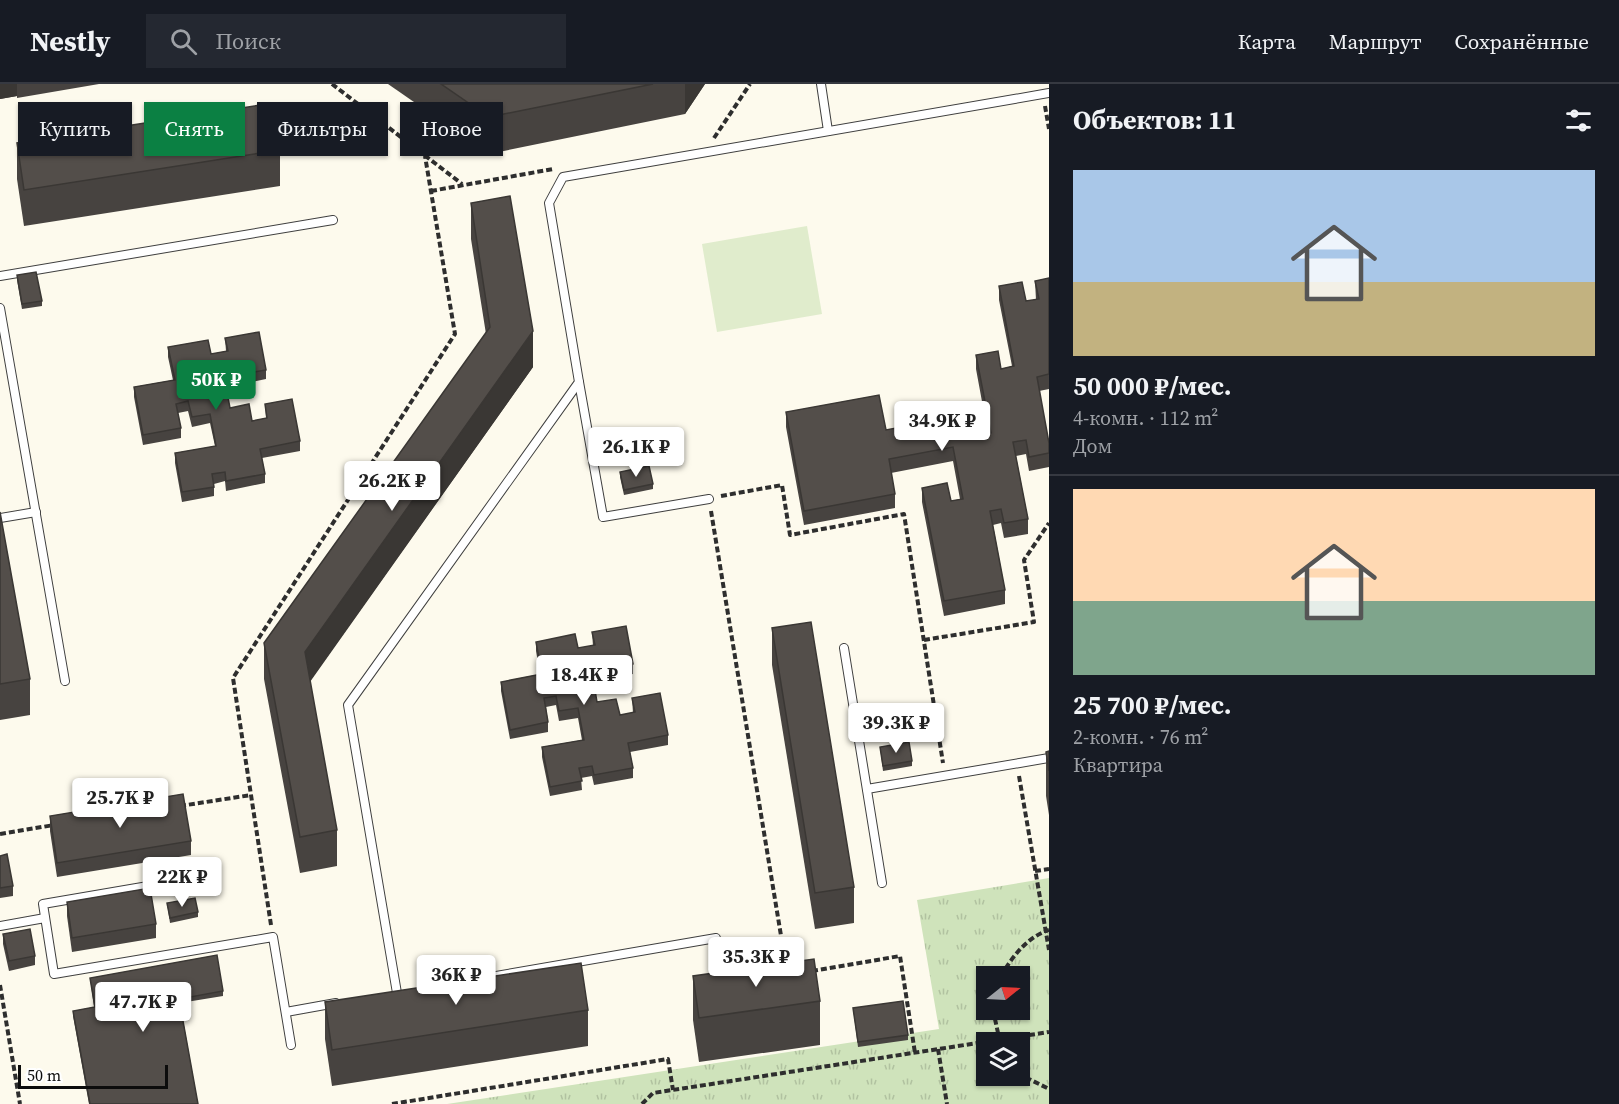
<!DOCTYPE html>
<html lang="ru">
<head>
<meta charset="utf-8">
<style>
	:root { --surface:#171b24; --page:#242831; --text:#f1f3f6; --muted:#9ea1a6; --line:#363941; --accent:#0b8043 }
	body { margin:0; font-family:"Source Serif 4",serif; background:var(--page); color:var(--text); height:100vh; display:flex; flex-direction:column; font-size:22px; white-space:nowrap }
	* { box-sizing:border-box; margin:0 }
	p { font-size:20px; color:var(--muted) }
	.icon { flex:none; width:33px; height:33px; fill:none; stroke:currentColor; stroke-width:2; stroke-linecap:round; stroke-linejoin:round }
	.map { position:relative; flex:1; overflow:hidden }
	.panel { display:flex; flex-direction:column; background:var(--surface); width:570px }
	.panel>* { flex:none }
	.banner { position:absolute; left:18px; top:18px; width:570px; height:54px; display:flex; gap:12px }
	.needle { width:39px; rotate:72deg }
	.tools { position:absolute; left:976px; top:882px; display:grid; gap:12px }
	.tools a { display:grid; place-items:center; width:54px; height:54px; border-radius:0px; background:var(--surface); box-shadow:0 2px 4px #0004; font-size:30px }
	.scale { position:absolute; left:18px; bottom:15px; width:150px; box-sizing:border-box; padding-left:6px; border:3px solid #0c0c0c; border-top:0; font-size:16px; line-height:21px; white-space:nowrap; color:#0c0c0c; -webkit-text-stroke:4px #fff; paint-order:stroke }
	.price { position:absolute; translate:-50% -51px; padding:0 14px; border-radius:6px; background:#fff; color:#222; font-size:20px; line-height:39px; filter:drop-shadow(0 2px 3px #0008) }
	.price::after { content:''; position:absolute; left:50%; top:36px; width:18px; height:14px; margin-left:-9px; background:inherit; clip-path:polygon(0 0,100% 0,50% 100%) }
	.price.active { background:var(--accent); color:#fff }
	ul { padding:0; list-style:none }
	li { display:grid; align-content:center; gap:12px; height:318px; padding:0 24px }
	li+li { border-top:2px solid var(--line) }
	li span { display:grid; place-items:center; height:186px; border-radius:0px; color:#555 }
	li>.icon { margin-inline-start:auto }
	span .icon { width:108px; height:108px; fill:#fffc; stroke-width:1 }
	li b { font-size:26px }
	h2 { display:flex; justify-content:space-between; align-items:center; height:72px; padding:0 24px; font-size:26px }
	.tag { padding:0 21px; border-radius:0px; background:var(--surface); box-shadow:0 2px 4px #0004; font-size:21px; line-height:54px }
	.tag.active { background:var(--accent); color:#fff }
	header { display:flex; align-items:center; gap:36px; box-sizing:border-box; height:84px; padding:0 30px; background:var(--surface); border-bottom:2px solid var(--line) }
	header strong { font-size:28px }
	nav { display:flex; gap:33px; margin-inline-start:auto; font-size:21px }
	.search { width:420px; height:54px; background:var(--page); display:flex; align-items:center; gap:15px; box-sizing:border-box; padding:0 21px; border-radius:0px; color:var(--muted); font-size:22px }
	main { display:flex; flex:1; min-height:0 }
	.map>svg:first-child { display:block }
	.park { fill:url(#park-tufts); fill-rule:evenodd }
	.pitch { fill:#e0eccc }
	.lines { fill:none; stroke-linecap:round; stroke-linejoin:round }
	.service-casing { stroke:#3f3f3f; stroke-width:10 }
	.path { stroke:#2e2e2e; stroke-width:4; stroke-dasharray:6 3; stroke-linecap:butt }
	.service { stroke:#fff; stroke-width:8 }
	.wall { fill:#474340 }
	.shaded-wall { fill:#3a3734 }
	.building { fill:#534e4a; stroke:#3a3734; stroke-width:1.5 }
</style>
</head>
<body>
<header>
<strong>Nestly</strong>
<div class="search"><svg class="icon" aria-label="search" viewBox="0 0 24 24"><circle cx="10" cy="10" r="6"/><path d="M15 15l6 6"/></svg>Поиск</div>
<nav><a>Карта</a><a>Маршрут</a><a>Сохранённые</a></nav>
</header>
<main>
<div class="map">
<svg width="1049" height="1020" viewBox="0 0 1049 1020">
	<defs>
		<pattern id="park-tufts" width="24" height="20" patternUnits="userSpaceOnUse" patternTransform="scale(1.5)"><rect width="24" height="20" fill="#cfe3bb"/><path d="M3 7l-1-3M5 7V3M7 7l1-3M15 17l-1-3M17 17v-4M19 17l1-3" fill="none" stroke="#b1c2a0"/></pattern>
	</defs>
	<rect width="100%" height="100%" fill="#fdfaed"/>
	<!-- park -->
	<path class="park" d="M1049,794V1020H447L939,945L917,816ZM987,892H1020V926H987ZM987,958H1020V992H987Z"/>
	<!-- pitch -->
	<polygon class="pitch" points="807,142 822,230 717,248 702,160"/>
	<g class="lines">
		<defs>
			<g id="service">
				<polyline points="821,0 828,47"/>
				<polyline points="0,192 333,136"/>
				<polyline points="0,224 65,597"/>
				<polyline points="579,298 603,433 709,415"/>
				<polyline points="0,434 36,428"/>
				<polyline points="844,564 882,799"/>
				<polyline points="867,705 1049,674"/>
				<polyline points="189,795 43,820 54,890 273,853 291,961"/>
				<polyline points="0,842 45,834"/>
				<polyline points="467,897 716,854"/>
				<polyline points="397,909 348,621 579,298 549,119 563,93 1049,9"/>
				<polyline points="286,928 336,919"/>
			</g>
		</defs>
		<!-- service casing -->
		<use href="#service" class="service-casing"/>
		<!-- path -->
		<g class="path">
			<polyline points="332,0 462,100"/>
			<polyline points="1045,22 1049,45"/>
			<polyline points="714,54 750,0"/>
			<polyline points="431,107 553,85"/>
			<polyline points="721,412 782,401 790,451 904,430 943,679"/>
			<polyline points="711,427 786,882"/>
			<polyline points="924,556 1034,538 1024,476 1049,439"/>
			<polyline points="1019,692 1049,866"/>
			<polyline points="180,722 251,711"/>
			<polyline points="0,750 54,741"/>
			<polyline points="1035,787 1049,785"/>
			<polyline points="271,841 233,594 455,250 425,72"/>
			<polyline points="812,887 900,872 915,969"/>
			<path d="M1001,892C1012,873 1027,853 1049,846"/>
			<polyline points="0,901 20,1020"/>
			<polyline points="993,926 1000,958"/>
			<polyline points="938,965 947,1020"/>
			<polyline points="1020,986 1029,995 1049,1005"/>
			<polyline points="392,1020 668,975 673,1006"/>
			<polyline points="642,1020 653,1009 1049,948"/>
		</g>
		<!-- service -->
		<use href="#service" class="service"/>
	</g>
	<!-- wall -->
	<g class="wall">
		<polygon points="0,0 99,0 17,14 17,12 0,15"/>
		<polygon points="388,0 705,0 685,30 489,70"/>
		<polygon points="17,59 280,66 280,102 24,142 17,95"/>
		<polygon points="471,119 533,283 310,597 337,746 337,782 300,789 264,595 264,559 486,250 471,155"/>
		<polygon points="17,191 42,217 42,222 22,225 17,196"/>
		<polygon points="1049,194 1049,305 1039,307 1049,359 1049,383 1029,387 1026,370 1016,372 1028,435 1028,450 1004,454 1001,439 993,441 1005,506 1005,520 944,532 922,418 922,404 951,417 960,415 953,377 891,389 895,410 895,424 804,441 786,343 786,328 886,346 975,352 988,350 976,285 976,271 1001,285 1012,282 999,216 999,202 1026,217 1036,216 1035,197"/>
		<polygon points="225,254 266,286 266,295 226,303 230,324 252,337 266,334 265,320 300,357 300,367 262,374 265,390 265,399 226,407 225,397 214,400 214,412 182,418 175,379 175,369 215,362 210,339 192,343 188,327 178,329 181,344 181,354 143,361 134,313 134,303 173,296 168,273 168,263 211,270 226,267"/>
		<polygon points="620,388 653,400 653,405 624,411 620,393"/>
		<polygon points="0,428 30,595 30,631 0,636"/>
		<polygon points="772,544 854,803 854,839 815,845 772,581"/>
		<polygon points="592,548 633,580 633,590 593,597 597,618 620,631 633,629 632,614 668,651 668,661 630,668 633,684 633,694 594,701 592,692 581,694 582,706 550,712 542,673 542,663 582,656 578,634 559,637 556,621 546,623 548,638 548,648 510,655 501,607 501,598 540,590 536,567 536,558 578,564 593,562"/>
		<polygon points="880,663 912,677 912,682 883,687"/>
		<polygon points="1049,667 1049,731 1046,712 1046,668"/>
		<polygon points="50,732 191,757 191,771 57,793 50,747"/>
		<polygon points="0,772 13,802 13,812 0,814"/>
		<polygon points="67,818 156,840 156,854 72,868 67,832"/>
		<polygon points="167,819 198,828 198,833 170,839"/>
		<polygon points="3,850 35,872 35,881 9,887 3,860"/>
		<polygon points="693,892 820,917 820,961 699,978 693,936"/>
		<polygon points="90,894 223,907 223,912 180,919 198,1020 89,1020 73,932 73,927 94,923"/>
		<polygon points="325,918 588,926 588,962 332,1002 325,955"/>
		<polygon points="853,924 908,951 908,956 858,963"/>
	</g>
	<!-- shaded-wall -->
	<g class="shaded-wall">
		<polygon points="0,0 17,0 17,12 0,15"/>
		<polygon points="685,0 705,0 685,30"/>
		<polygon points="533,247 533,283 305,605 305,568"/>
	</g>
	<!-- building -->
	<g class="building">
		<polygon points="441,0 653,0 489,33"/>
		<polygon points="273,19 280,66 24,106 17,59"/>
		<polygon points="510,112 533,247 305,568 337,746 300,753 264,559 490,243 471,119"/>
		<polygon points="36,188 42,217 22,220 17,191"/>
		<polygon points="1049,194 1049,290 1037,293 1049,359 1049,369 1029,373 1026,356 1013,358 1028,435 1004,439 1001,425 990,427 1005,506 944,517 922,404 947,399 951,417 963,415 953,363 889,375 895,410 804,427 786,328 879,311 886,346 971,330 975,352 991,349 976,271 998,267 1001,285 1014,282 999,202 1022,198 1026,217 1039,215 1035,197"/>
		<polygon points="259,248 266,286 224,293 230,324 249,320 252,337 267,334 265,320 292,315 300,357 260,365 265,390 226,397 225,388 212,390 214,403 182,408 175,369 216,362 210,330 192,333 188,317 176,320 181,344 143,351 134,303 175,296 168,263 208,256 211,270 228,267 225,254"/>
		<polygon points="649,382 653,400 624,406 620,388"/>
		<polygon points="0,428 30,595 0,600"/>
		<polygon points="811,538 854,803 815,809 772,544"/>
		<polygon points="626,542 633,580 592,588 597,618 616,615 620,631 635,628 632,614 660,609 668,651 628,659 633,684 594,691 592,682 579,684 582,697 550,703 542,663 584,656 578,624 559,627 556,612 544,614 548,638 510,646 501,598 542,590 536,558 575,550 578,564 595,561 592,548"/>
		<polygon points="909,658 912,677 883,682 880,663"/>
		<polygon points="1049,667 1049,687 1046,668"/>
		<polygon points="183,710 191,757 57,779 50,732"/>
		<polygon points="7,770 13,802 0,804 0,772"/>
		<polygon points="150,804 156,840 72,854 67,818"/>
		<polygon points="195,814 198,828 170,834 167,819"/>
		<polygon points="30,845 35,872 9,877 3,850"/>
		<polygon points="217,871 223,907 179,915 198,1020 90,1020 73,927 95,923 90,894"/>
		<polygon points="814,875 820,917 699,934 693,892"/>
		<polygon points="581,879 588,926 332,966 325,918"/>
		<polygon points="903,917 908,951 858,958 853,924"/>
	</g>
</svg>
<div class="tools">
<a><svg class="needle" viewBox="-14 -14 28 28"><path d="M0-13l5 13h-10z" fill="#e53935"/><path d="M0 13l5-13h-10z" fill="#9ea1a6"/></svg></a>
<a><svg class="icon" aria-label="layers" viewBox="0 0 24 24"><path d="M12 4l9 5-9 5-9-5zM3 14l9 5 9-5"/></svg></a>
</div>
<div class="scale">50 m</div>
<b class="price active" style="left:216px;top:327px">50K ₽</b>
<b class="price" style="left:942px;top:368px">34.9K ₽</b>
<b class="price" style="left:636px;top:394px">26.1K ₽</b>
<b class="price" style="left:392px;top:428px">26.2K ₽</b>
<b class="price" style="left:584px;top:622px">18.4K ₽</b>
<b class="price" style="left:896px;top:670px">39.3K ₽</b>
<b class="price" style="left:120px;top:745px">25.7K ₽</b>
<b class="price" style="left:182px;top:824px">22K ₽</b>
<b class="price" style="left:756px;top:904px">35.3K ₽</b>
<b class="price" style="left:456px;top:922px">36K ₽</b>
<b class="price" style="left:143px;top:949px">47.7K ₽</b>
<div class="banner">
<a class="tag">Купить</a>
<a class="tag active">Снять</a>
<a class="tag">Фильтры</a>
<a class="tag">Новое</a>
</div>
</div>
<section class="panel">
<h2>Объектов: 11<svg class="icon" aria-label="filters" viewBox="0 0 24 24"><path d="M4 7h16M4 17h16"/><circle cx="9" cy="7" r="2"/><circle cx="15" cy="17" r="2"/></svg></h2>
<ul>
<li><span style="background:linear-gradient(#a9c7e8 60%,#c2b280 0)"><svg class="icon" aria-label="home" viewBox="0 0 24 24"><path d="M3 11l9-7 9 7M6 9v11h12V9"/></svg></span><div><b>50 000 ₽/мес.</b><p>4-комн. · 112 m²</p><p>Дом</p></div></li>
<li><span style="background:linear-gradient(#ffd9b3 60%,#7fa58c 0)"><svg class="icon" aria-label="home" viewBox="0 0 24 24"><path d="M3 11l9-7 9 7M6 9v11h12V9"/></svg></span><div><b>25 700 ₽/мес.</b><p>2-комн. · 76 m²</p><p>Квартира</p></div></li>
</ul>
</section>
</main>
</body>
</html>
